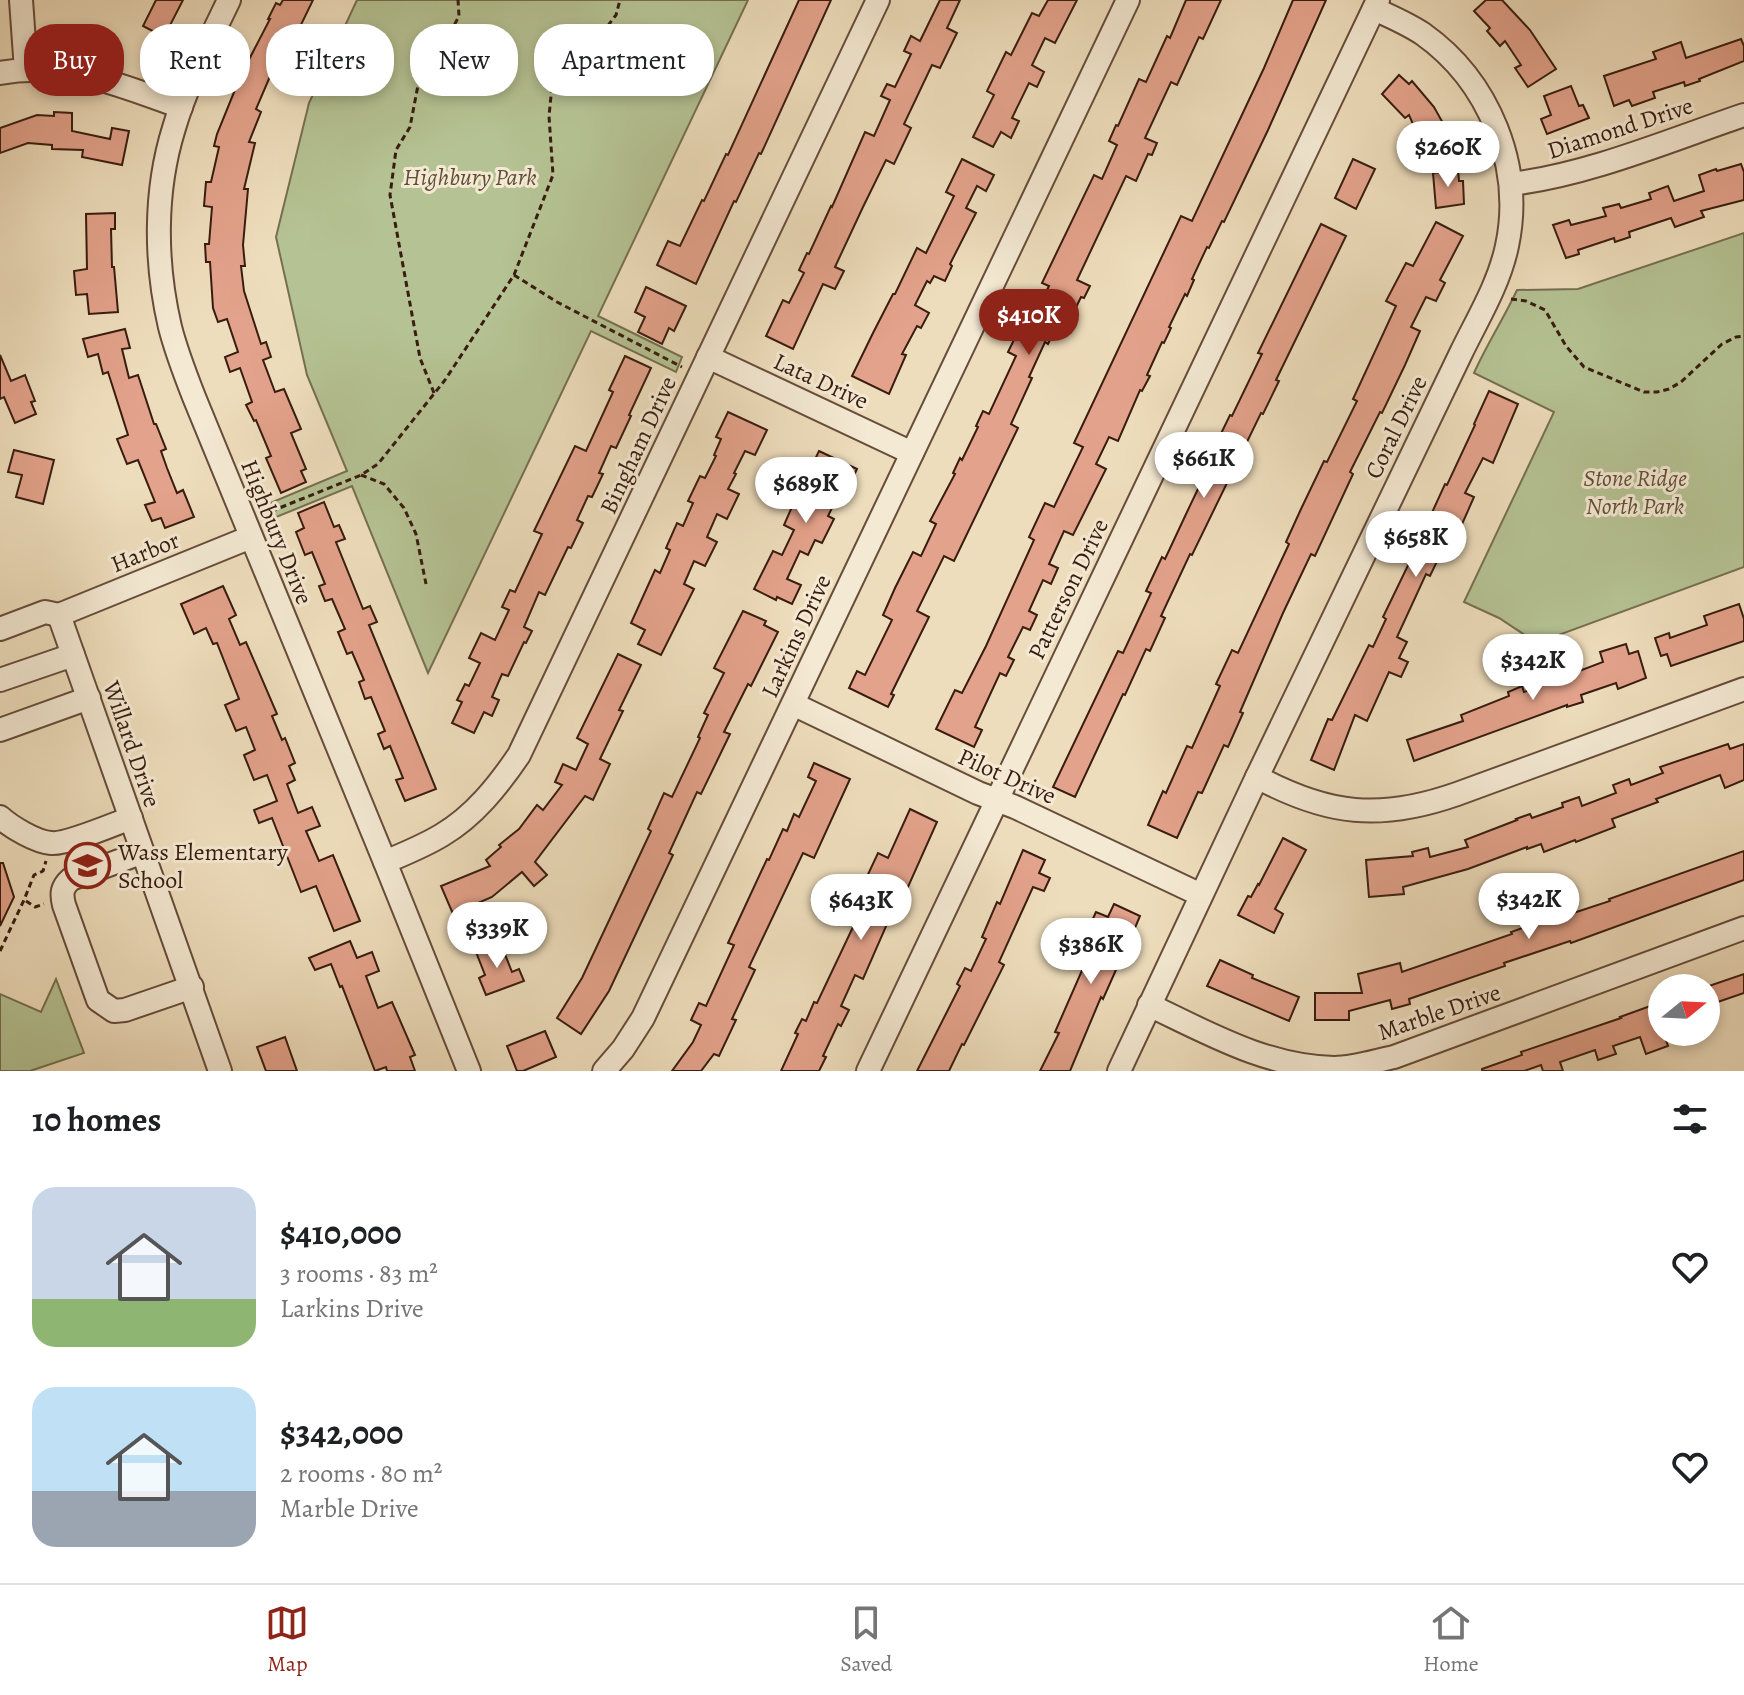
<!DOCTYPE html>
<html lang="en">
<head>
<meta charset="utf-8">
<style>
	:root { --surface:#fff; --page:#f6f6f6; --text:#202124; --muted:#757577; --line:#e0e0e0; --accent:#8f2418 }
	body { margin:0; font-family:Alegreya,serif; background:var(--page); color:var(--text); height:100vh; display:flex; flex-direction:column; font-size:30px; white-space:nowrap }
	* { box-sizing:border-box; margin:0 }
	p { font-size:26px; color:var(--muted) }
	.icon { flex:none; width:44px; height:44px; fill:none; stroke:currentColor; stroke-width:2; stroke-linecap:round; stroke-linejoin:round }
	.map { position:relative; height:1071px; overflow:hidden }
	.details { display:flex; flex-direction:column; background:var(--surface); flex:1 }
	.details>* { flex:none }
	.banner { position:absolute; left:24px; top:24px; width:800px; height:72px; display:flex; gap:16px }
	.needle { width:52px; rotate:72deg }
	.buttons { position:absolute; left:1648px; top:974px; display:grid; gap:16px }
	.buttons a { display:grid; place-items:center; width:72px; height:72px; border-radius:50%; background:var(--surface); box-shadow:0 4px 12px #0003; font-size:40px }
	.price { position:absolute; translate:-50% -68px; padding:0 18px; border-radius:28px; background:#fff; color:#222; font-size:26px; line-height:52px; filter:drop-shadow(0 2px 4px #0008) }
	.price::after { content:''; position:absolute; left:50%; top:48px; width:24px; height:18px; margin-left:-12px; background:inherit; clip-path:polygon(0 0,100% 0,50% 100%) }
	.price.on { background:var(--accent); color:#fff }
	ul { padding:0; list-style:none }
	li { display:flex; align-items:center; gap:24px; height:200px; padding:0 32px }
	li span { display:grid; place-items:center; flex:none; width:224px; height:160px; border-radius:24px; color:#555 }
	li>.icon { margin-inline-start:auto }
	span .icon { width:96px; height:96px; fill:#fffc; stroke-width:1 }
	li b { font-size:34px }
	h2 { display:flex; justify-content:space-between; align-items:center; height:96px; padding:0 32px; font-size:34px }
	.tag { padding:0 28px; border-radius:32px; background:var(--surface); box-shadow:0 4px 12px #0003; font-size:28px; line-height:72px }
	.tag.on { background:var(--accent); color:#fff }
	.tab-bar { display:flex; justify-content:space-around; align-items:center; height:112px; border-top:2px solid var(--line); background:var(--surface); font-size:22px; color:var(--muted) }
	.tab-bar a { display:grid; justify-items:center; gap:4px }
	.tab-bar .on { color:var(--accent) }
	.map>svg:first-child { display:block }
	.green { fill:#b5c293; stroke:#766f51; stroke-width:2 }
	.building { fill:#e3a28b; stroke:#381c0f; stroke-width:2 }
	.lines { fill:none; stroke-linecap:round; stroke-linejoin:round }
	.minor-casing { stroke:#664c3a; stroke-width:26 }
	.path { stroke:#381c0f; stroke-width:3; stroke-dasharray:6 4; stroke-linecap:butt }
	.minor { stroke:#f4e9d3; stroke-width:22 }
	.labels { text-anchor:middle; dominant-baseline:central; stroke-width:6; stroke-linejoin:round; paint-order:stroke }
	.street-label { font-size:24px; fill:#381c0f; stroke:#f4e9d3 }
	.park-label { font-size:24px; font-style:italic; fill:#5e4e37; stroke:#f4e9d3 }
	.poi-label { font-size:24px; fill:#381c0f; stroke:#f4e9d3; text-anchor:start }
</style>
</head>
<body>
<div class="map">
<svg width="1744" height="1071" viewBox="0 0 1744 1071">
	<rect width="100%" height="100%" fill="#eeddbc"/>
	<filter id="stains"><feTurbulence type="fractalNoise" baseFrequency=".0025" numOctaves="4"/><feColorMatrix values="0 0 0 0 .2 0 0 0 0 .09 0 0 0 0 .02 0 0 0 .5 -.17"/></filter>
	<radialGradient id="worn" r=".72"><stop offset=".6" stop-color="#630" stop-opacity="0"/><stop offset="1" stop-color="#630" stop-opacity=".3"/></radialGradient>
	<!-- green -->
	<g class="green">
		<polygon points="357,0 748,0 598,316 682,357 676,372 591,331 428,673 352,486 269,520 263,506 347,471 307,375 276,237 309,103"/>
		<path d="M1744,233V567L1537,643L1499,618L1464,602L1554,412L1474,373C1487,344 1504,318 1517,290L1578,289Z"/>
		<polygon points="56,979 84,1053 30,1071 0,1071 0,994 41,1012"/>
	</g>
	<!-- building -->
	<g class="building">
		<polygon points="156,0 183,0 164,37 143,26"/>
		<polygon points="283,0 313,0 297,33 291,30 276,61 281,63 275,76 271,74 256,109 261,112 249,142 255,143 244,189 248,189 243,245 245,266 241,266 244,291 261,344 266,342 271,357 263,360 275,392 284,389 301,429 291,433 306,469 301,471 306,482 281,493 266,458 271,456 256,420 254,421 246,405 252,402 240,368 230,372 225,357 238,352 227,319 218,322 213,308 210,262 206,262 205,244 209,244 212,207 204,206 206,182 211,182 219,147 214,146 217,134 241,75 270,19 268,19 276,3 280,5"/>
		<polygon points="799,0 831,0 761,154 759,153 736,202 734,201 696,284 657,265 668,241 680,246 702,200 704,201 726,154 728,155"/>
		<polygon points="940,0 960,0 947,28 957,33 940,68 932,65 904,124 911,128 894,164 886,160 863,207 835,267 844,271 835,289 823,284 793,349 766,336 783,300 789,303 804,273 799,270 807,253 809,254 831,206 832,207 865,132 874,136 890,100 881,96 887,84 895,87 911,54 904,51 911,36 920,41"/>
		<polygon points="1048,0 1077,0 1055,43 1045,38 1032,65 1044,72 1037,87 1029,83 1012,118 1019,121 1011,138 1001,132 993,147 973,137 994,95 987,91 1006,52 1011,55 1032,13 1039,16"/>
		<polygon points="1186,0 1221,0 1203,39 1199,37 1177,85 1171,82 1145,138 1157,143 1152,155 1148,154 1136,181 1126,176 1077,280 1090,286 1084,298 1081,297 1068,324 1060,319 1048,344 1045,342 1029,377 1032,378 1011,424 1018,428 954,561 944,556 917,611 929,617 891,694 894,695 888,707 849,688 857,671 865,675 892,620 883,615 895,588 913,552 921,556 936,524 930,521 955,474 953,473 960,458 962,460 978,427 976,426 983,411 989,414 1016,356 1008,352 1026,315 1033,318 1049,286 1042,283 1094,175 1102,179 1117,145 1109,141 1116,125 1118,126 1139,79 1146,82 1167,36 1170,38"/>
		<polygon points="1293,0 1326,0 1268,130 1224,222 1222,221 1209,248 1207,247 1192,279 1194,280 1187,296 1185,294 1169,327 1171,328 1164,343 1162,342 1147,375 1150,376 1142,391 1140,390 1118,441 1109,437 1096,464 1106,469 1073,535 1064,531 1049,564 1058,568 1051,584 1043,580 1029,611 1037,615 1030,630 1023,627 1008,657 1014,660 1006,676 1000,673 975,727 982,730 974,747 936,729 955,690 962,693 986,646 1034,540 1029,537 1045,503 1054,507 1083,447 1074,443 1181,216 1192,221 1264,68"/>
		<polygon points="1486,0 1502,0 1530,30 1556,69 1528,87 1515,68 1521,65 1505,41 1500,46 1487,31 1490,28 1474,11"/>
		<polygon points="1741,39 1744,46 1744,61 1699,79 1700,81 1685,86 1684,82 1653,92 1655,98 1632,106 1629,100 1614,106 1604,76 1656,59 1653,52 1681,42 1686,58"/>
		<polygon points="1399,75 1409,84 1412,81 1434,107 1444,125 1440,126 1453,150 1434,160 1423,140 1421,142 1409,115 1405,118 1382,94"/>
		<polygon points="1571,86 1579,106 1583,105 1589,118 1547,134 1541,119 1551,115 1544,96"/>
		<polygon points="54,112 72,113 72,131 110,139 112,128 129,131 122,165 82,157 83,150 52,149 52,145 28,143 0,153 0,128 37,115 54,116"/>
		<polygon points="962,159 994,175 986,191 977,186 966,208 976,213 950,264 952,266 945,281 934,276 930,283 927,281 915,305 929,313 921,328 917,326 902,354 906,355 889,394 852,376 873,333 893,294 895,294 917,248 926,253 954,196 946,192"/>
		<polygon points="1353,159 1375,169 1356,209 1335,198"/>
		<polygon points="1741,164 1744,172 1744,200 1701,211 1704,217 1675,227 1671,218 1629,232 1630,237 1615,242 1614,238 1578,250 1579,254 1566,258 1553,225 1569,220 1571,225 1606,216 1603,208 1619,204 1621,208 1651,199 1649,193 1668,186 1674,201 1704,191 1699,175 1716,169 1717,171"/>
		<polygon points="1458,170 1459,181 1463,181 1464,204 1436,208 1433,173"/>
		<polygon points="115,213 115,229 111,229 112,267 114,267 118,312 89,314 87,294 76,295 74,271 87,269 86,214"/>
		<polygon points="1436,222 1463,236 1440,280 1445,283 1436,301 1426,297 1411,327 1420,331 1405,365 1382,413 1380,412 1350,472 1353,474 1315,556 1311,554 1283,613 1240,712 1243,713 1228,747 1224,745 1202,793 1198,792 1177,838 1148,825 1163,791 1166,793 1187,746 1192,748 1220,686 1216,684 1232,650 1238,653 1289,544 1286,542 1301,509 1324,461 1327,462 1357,401 1353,399 1396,306 1386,301 1406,263 1413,266"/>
		<polygon points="1321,224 1346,236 1276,380 1279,381 1263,414 1261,413 1192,555 1190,554 1161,616 1165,618 1150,651 1146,649 1125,695 1123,694 1075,797 1053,787 1118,651 1123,653 1151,593 1146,591 1162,557 1165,559 1187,512 1217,449 1214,448 1230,415 1232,416 1262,354 1258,353"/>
		<polygon points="646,287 686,306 674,331 669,328 662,344 638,332 645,317 635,312"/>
		<polygon points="125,329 130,348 122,349 129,378 138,375 154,424 156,424 166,449 161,451 167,468 177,493 183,490 194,517 165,528 161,518 152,521 145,505 155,502 138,460 127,464 117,439 128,435 108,372 103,374 98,354 88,357 83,339"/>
		<polygon points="0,355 11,381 25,375 35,401 31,402 36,414 15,423 4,397 0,399"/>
		<polygon points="625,356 651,368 629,415 631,416 616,448 611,446 599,473 603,474 592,497 588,496 577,520 583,523 571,548 568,547 545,595 539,592 524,627 532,631 526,643 524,642 508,676 502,674 492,697 499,700 492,716 484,712 474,733 452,723 462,702 457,700 465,684 469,686 480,663 469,658 481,633 495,640 509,610 502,607 510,590 515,592 542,534 534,531 575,446 586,451 613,392 609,390"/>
		<polygon points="1489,391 1518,404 1493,463 1483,458 1465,493 1474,497 1459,531 1453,528 1430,576 1426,574 1397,637 1407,642 1399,658 1408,662 1401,677 1389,672 1367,721 1355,715 1334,770 1311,760 1328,719 1332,720 1369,645 1373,647 1386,619 1383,617 1431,518 1430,517 1445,484 1447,485 1475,425 1474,424"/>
		<polygon points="728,412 767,430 755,455 745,451 734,473 736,474 728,489 739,494 727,519 717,514 707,537 717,542 705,566 694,561 684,584 694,589 661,655 638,644 645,630 631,623 655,570 660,573 670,550 666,548 677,523 683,526 693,503 688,501 700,476 705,478 716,456 714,455 721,439 716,437"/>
		<polygon points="14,450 54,460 43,504 16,497 22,475 8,472"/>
		<polygon points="819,451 857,469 845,494 840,492 828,516 834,519 822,543 815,540 808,555 800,551 787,579 801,585 792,604 777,597 776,600 754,589 773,551 782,555 794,530 784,525 795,500 804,505 816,480 807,476"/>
		<polygon points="324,502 334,527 339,525 345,539 336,542 363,609 370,606 377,622 369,625 436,789 405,801 396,780 403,778 390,746 384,749 378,734 385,731 371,697 365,699 359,682 364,680 352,652 347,654 338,632 345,629 332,599 325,601 319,586 325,584 312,552 305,555 296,532 304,528 298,513"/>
		<polygon points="223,586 236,615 229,619 240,645 246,642 277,714 272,716 282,740 285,738 295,763 289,766 295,780 287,784 298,813 312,807 320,826 306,831 319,861 333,855 360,921 334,931 316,886 301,892 272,818 259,823 254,810 277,801 267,775 254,780 244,755 255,750 246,727 236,731 225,705 239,699 217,643 213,644 206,628 194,634 181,604"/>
		<polygon points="1739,604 1744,619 1744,641 1671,666 1667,654 1661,656 1655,638 1669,633 1670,638 1707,625 1704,616"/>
		<polygon points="743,611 766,621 764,625 778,632 751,686 748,684 724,732 730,734 701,794 697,792 669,853 673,855 609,991 581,1034 557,1018 582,978 651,831 648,829 664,793 672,797 700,738 698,737 708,715 704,713 724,673 714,668"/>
		<polygon points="1626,644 1629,654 1638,651 1646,678 1618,689 1616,683 1581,695 1583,702 1567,707 1567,705 1414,761 1407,740 1463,721 1461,715 1509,696 1508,692 1522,686 1524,692 1603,662 1600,652"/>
		<polygon points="618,654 641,665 619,710 623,711 600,759 610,764 593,800 585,796 535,862 547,875 534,886 522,872 492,897 453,914 441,886 490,866 486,860 501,847 499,845 519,829 537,805 543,810 562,785 555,782 563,764 576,770 588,744 577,738"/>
		<polygon points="1728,744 1730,749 1744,744 1744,780 1725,788 1720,775 1656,799 1658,802 1612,819 1615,827 1576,842 1575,840 1544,852 1541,844 1527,849 1527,847 1468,869 1403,887 1404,894 1369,897 1366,860 1413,856 1412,852 1428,848 1430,857 1468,847 1465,840 1517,820 1516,819 1530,814 1532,818 1563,807 1562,803 1579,797 1582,806 1616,793 1613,785 1629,779 1631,785 1663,773 1660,767"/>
		<polygon points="814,763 850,779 814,858 803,853 749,967 755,970 732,1019 736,1020 719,1056 714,1054 701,1071 672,1071 693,1042 701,1025 691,1020 699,1003 706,1006 734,945 728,943 767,859 769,860 783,829 787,831 794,814 799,817 816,781 808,777"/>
		<polygon points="910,809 937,822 908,887 904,885 863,979 855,975 841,1006 849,1010 841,1026 838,1024 823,1056 826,1057 819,1071 781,1071 798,1034 795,1033 802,1019 806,1021 814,1002 817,1003 871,889 863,885 878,853 888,858"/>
		<polygon points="1283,838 1306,850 1275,909 1283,914 1274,933 1238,915 1248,896 1251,897 1258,884 1259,885"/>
		<polygon points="1023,850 1045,860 1039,873 1050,878 1044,891 1033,887 999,962 1004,965 964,1045 962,1044 949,1071 917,1071 960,986 957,984 965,968 971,971 986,939 982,937 997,902 1000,904"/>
		<polygon points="1744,851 1744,880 1571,943 1570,941 1504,963 1505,966 1409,999 1410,1004 1392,1009 1390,1000 1349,1011 1349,1020 1315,1020 1315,993 1362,993 1358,974 1400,963 1402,972 1512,934 1511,932 1545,920 1546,922 1610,901 1609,899"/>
		<polygon points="0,863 3,863 14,897 0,926"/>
		<polygon points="1114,904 1140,916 1132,935 1128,933 1116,959 1120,961 1103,999 1101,997 1070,1071 1040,1071 1059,1033 1055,1032 1098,934 1088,929 1096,912 1108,917"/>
		<polygon points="350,941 357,958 372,952 379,971 366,976 378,1008 392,1002 415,1055 410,1057 415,1071 387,1071 386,1067 375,1071 342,986 340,987 331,964 315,970 309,958"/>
		<polygon points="500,942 512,972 519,969 524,981 486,995 479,978 485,975 476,952"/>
		<polygon points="1220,960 1253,975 1252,978 1299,997 1289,1021 1207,986"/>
		<polygon points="1744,974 1744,993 1706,1006 1706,987"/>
		<polygon points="1653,1005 1668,1046 1646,1054 1640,1037 1613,1046 1616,1054 1598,1060 1595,1050 1560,1062 1563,1071 1543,1071 1541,1065 1524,1071 1482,1071 1482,1069 1522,1055 1521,1052 1621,1018 1620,1017"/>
		<polygon points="545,1031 556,1057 523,1071 517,1071 507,1046"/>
		<polygon points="285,1037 297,1071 266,1071 257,1047"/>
	</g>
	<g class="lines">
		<defs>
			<g id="minor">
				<polyline points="21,0 26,70"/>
				<path d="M229,0C209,42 187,84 174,128C154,192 155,263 170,327C176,351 185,374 194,397L385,862L469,1071"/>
				<path d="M0,73C66,61 120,85 181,107"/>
				<path d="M1511,184C1588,175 1670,140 1744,115"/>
				<polyline points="708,357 912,453"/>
				<polyline points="59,615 220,1071"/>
				<polyline points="59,615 251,537"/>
				<polyline points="0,629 45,612 59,615"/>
				<polyline points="0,680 73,655"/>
				<polyline points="793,704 978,793 1015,807 1201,895"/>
				<polyline points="0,730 89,698"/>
				<path d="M1257,777C1328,815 1380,821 1457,794L1744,689"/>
				<path d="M0,817C11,827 36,842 51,843C66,845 114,824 131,818"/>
				<path d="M143,852L71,879C62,887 61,893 64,905L98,1000L114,1011L125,1010L192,987"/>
				<path d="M385,862C404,854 424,846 442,835C474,816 498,786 519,755L878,0"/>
				<path d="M1149,1005C1208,1033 1267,1067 1334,1068C1354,1068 1375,1061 1394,1057L1744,928"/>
				<polyline points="604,1071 623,1049 643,1018 1128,0"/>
				<polyline points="868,1071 1378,0"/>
				<path d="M1119,1071L1257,777L1461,353C1478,318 1499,284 1507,246C1524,166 1489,81 1423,34C1408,24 1390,16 1374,9"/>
			</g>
		</defs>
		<!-- minor casing -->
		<use href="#minor" class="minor-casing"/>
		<!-- path -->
		<g class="path">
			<polyline points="514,275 557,302 682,367"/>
			<polyline points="1511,299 1526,301 1545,310 1566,346 1584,367 1644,392 1657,392 1669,389 1681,382 1722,344 1736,337 1744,336"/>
			<polyline points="434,393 420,358 390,195 396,150 410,127 419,80 436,60 459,16 458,0"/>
			<polyline points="361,475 384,484 404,508 416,534 426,584"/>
			<polyline points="262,515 361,475 378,464 445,380 514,275 553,175 549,116 552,86 572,73 616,15 620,0"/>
			<polyline points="26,901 35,907 44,904"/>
			<polyline points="0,951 24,900 34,875 43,871 46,861"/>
		</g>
		<!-- minor -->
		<use href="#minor" class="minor"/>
	</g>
	<!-- icons -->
	<defs>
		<symbol id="school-ring" viewBox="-11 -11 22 22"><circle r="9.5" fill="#f4e9d3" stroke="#8f2418" stroke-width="1.5"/><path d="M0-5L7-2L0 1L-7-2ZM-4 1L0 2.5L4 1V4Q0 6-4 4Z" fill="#8f2418"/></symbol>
	</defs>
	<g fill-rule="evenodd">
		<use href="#school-ring" x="62" y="840" width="51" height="51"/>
	</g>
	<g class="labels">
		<!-- street labels -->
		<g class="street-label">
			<text transform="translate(1620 128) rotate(-18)">Diamond Drive</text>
			<text transform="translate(821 381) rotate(25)">Lata Drive</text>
			<text transform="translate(1396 427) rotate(-64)">Coral Drive</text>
			<text transform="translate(638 445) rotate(-65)">Bingham Drive</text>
			<text transform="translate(277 532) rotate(68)">Highbury Drive</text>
			<text transform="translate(145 552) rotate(-22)">Harbor</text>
			<text transform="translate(1068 589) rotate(-64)">Patterson Drive</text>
			<text transform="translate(796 636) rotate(-65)">Larkins Drive</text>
			<text transform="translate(132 744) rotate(71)">Willard Drive</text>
			<text transform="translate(1007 776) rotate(24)">Pilot Drive</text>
			<text transform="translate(1439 1012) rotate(-19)">Marble Drive</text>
		</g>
		<!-- park labels -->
		<g class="park-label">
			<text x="470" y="177">Highbury Park</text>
			<text x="1635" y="478">Stone Ridge<tspan x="1635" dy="28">North Park</tspan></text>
		</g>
		<!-- poi labels -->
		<g class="poi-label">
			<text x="118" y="852">Wass Elementary<tspan x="118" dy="28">School</tspan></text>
		</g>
	</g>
	<rect width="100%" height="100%" filter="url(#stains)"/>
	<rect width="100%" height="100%" fill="url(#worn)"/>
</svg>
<div class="buttons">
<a><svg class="needle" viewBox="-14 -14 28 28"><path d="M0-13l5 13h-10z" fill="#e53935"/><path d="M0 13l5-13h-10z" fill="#757577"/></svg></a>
</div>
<b class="price" style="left:1448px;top:189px">$260K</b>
<b class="price on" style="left:1029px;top:357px">$410K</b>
<b class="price" style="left:1204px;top:500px">$661K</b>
<b class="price" style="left:806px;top:525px">$689K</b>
<b class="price" style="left:1416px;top:579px">$658K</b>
<b class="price" style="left:1533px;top:702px">$342K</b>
<b class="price" style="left:1529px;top:941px">$342K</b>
<b class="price" style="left:861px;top:942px">$643K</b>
<b class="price" style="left:497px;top:970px">$339K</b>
<b class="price" style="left:1091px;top:986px">$386K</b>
<div class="banner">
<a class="tag on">Buy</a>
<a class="tag">Rent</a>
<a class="tag">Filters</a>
<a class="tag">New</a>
<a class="tag">Apartment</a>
</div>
</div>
<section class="details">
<h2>10 homes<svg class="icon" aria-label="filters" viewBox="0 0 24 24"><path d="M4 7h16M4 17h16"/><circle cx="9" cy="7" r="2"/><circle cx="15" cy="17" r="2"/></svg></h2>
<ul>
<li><span style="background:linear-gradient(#c9d6e8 70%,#8fb573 0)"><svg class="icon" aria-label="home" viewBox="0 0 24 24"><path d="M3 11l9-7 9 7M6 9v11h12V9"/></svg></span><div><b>$410,000</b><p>3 rooms · 83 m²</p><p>Larkins Drive</p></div><svg class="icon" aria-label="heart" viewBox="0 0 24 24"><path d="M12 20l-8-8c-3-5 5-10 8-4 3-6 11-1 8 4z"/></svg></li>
<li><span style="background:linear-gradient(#bfe0f5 65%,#9aa5b1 0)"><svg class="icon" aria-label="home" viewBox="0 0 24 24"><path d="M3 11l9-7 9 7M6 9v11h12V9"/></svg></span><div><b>$342,000</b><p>2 rooms · 80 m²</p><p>Marble Drive</p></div><svg class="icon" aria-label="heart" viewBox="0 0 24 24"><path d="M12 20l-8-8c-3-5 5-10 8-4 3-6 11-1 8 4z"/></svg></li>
</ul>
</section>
<nav class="tab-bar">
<a class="on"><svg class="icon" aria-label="map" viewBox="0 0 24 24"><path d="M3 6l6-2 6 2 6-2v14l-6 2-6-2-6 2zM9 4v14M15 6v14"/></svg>Map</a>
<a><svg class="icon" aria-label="saved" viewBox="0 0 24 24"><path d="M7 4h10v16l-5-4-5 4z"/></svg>Saved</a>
<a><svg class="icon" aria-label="home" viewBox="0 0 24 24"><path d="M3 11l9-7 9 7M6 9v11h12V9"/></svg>Home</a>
</nav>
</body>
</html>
